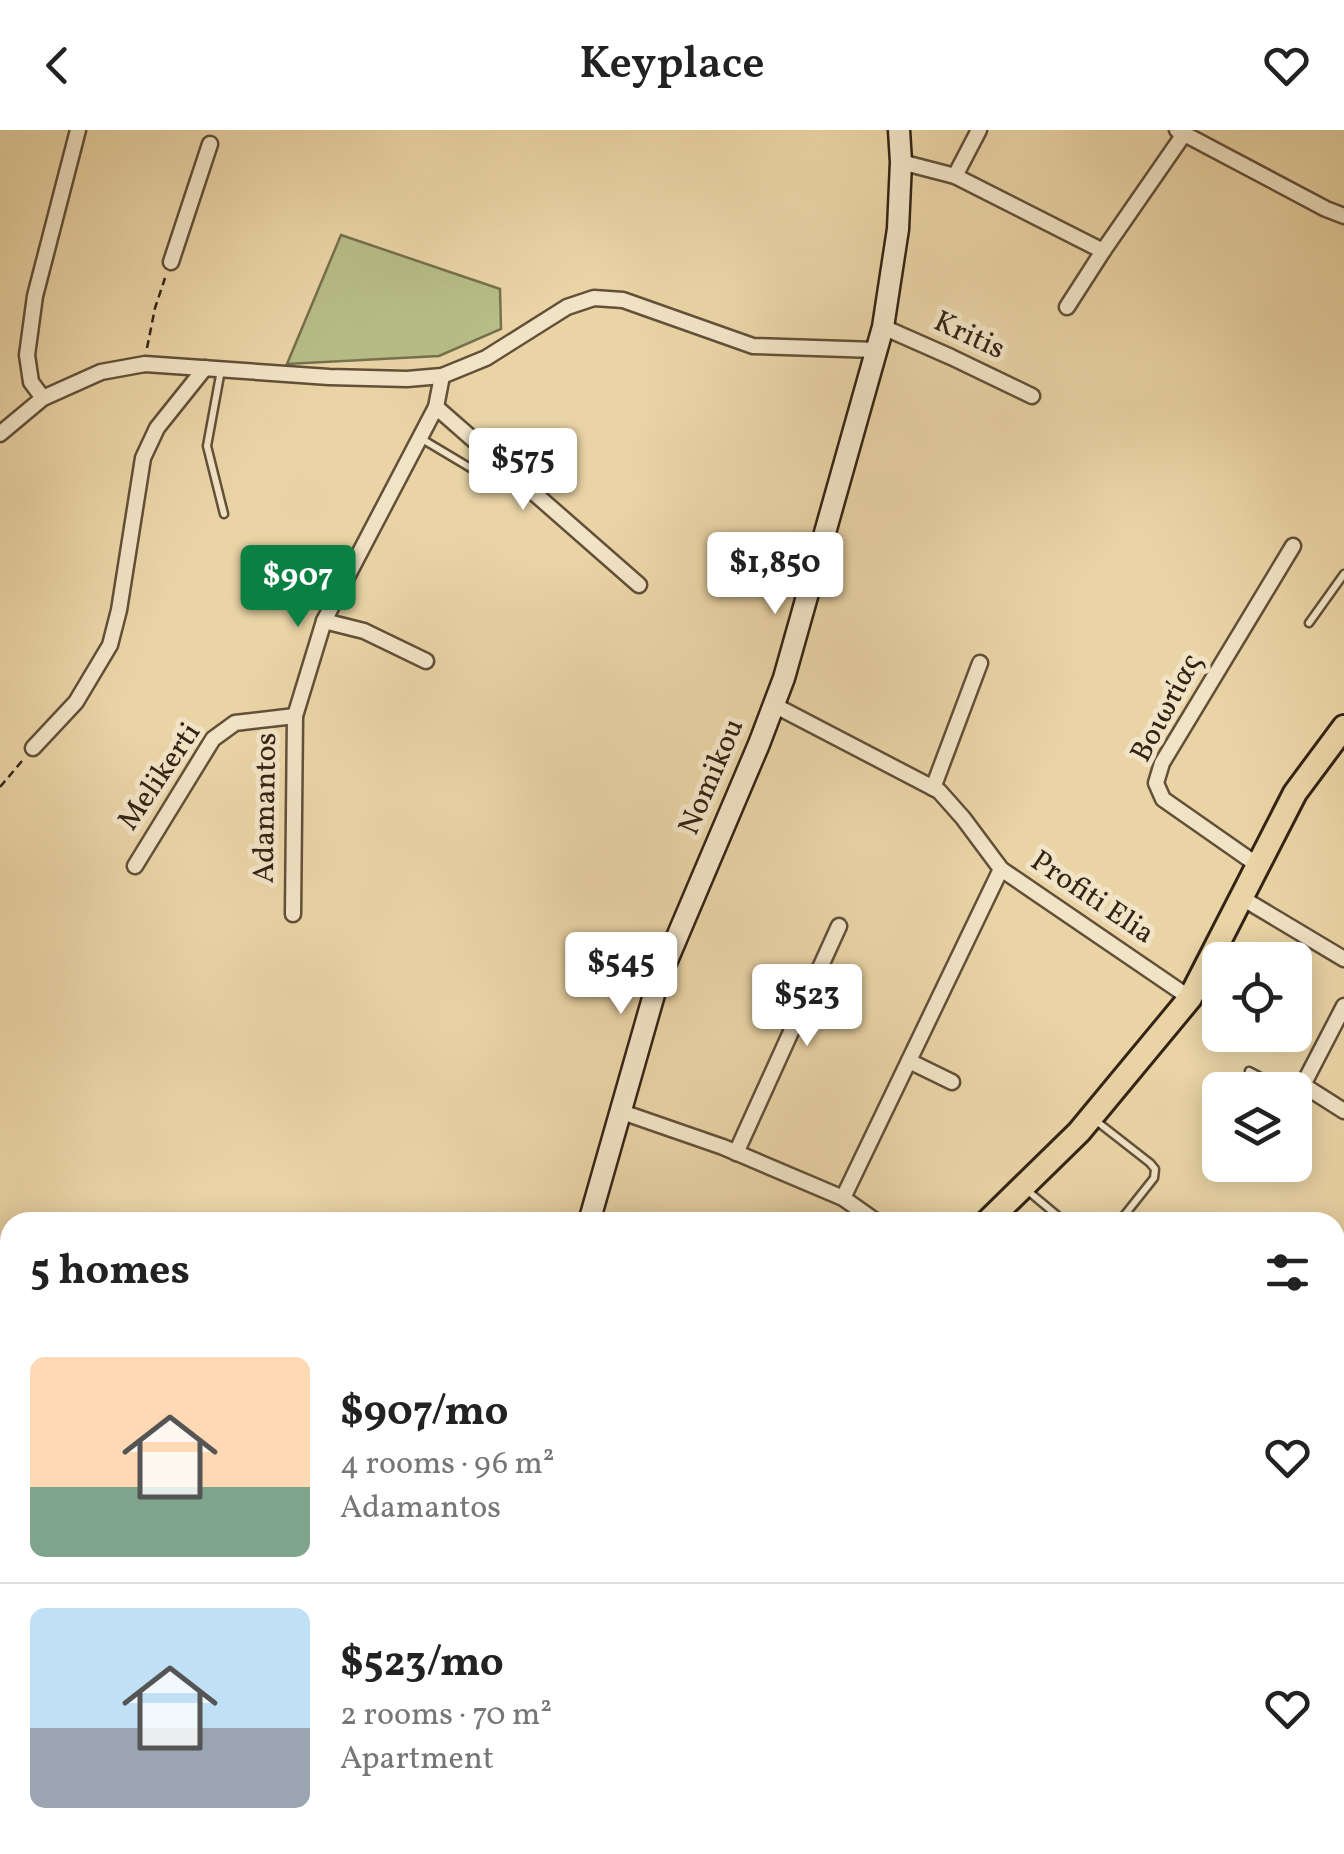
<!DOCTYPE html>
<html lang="en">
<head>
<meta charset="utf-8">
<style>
	:root { --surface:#fff; --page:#f2f2f2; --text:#222; --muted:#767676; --line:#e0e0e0; --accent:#0b8043 }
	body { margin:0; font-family:Vollkorn,serif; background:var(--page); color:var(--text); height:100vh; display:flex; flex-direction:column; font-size:38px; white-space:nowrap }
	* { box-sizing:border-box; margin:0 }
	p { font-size:32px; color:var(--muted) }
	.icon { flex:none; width:55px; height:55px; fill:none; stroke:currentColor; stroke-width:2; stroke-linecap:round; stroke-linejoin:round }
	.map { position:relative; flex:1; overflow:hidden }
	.details { position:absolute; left:0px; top:1082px; width:1345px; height:642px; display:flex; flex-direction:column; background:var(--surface); border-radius:30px 30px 0 0; box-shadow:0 5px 25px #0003 }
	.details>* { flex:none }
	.buttons { position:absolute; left:1202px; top:812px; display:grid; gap:20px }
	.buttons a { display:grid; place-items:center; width:110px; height:110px; border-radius:15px; background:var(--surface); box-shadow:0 5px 25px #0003; font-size:50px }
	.price { position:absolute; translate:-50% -85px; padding:0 22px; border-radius:10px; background:#fff; color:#222; font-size:32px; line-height:65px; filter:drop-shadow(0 2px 5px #0008) }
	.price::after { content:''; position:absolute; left:50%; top:60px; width:30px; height:22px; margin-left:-15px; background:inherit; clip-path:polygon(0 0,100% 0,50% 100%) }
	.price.on { background:var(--accent); color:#fff }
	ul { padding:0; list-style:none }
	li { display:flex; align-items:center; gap:30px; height:250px; padding:0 30px }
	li+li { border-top:2px solid var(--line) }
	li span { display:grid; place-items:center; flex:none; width:280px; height:200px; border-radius:15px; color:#555 }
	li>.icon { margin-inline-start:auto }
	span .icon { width:120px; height:120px; fill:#fffc; stroke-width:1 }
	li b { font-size:42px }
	h2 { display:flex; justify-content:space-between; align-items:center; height:120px; padding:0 30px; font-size:42px }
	header { display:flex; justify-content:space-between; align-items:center; height:130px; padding:0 30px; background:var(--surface); font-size:45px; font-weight:600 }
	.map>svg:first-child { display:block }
	.green { fill:#b7bd87; stroke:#76704e; stroke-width:2.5 }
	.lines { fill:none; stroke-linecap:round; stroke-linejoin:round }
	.lane-casing { stroke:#625039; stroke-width:11 }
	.street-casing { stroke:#625039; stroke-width:19 }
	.secondary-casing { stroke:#342415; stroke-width:25 }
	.primary-casing { stroke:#342415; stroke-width:28 }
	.path { stroke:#342415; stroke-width:2.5; stroke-dasharray:8 5; stroke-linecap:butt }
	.lane { stroke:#f1e3c5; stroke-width:6 }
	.street { stroke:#f1e3c5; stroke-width:14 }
	.secondary { stroke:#f1e3c5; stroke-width:20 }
	.primary { stroke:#ead4a6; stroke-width:22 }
	.labels { text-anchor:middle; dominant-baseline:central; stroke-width:10; stroke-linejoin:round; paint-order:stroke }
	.street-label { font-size:30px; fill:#342415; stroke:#f1e3c5 }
</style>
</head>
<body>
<header><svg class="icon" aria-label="back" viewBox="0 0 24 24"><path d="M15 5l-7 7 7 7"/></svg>Keyplace<svg class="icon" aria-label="heart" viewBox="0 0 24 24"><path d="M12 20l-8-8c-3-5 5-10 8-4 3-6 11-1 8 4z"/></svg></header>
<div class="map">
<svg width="1344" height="1724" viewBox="0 0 1344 1724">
	<rect width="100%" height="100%" fill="#ead4a6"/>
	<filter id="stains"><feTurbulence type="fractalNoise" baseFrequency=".002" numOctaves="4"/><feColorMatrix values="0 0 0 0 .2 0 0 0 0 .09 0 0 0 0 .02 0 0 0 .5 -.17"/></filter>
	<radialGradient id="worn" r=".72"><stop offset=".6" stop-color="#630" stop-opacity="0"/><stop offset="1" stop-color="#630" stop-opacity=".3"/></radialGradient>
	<!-- green -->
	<polygon class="green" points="341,105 500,159 501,199 439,226 287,234"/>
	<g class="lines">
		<defs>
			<g id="lane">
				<polyline points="221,240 207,316 224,384"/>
				<polyline points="422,309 494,352"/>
				<polyline points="1309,493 1344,444"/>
				<polyline points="1249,941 1286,960"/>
				<polyline points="1095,990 1150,1033 1155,1039 1154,1048 1119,1092"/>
				<polyline points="1028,1061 1065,1092"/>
			</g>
			<g id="street">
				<polyline points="1177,0 1326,79 1344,86"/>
				<polyline points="901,32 955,46 1103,121"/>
				<polyline points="955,46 979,0"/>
				<polyline points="171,132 210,14"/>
				<polyline points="1067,177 1103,121 1184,4"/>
				<polyline points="883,197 951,227 1032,266"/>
				<polyline points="43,268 31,252 27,225 35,166 78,0"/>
				<polyline points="436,277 639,455"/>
				<polyline points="0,304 43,268 101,242 145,234 329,247 407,249 442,246 486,228 567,177 594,168 623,170 753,216 876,220"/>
				<polyline points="324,491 364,501 426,531"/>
				<polyline points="774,575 939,661 963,688 1001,739 1190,868"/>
				<polyline points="33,618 76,572 110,515 119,480 143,328 157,298 205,238"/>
				<polyline points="933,658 980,533"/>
				<polyline points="1256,734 1163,669 1156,653 1162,633 1293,416"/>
				<polyline points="135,736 213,609 235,593 295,586"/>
				<polyline points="1242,768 1344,829"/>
				<polyline points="293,784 295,586 324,491 436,277 442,246"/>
				<polyline points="1344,876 1303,955 1344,981"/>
				<polyline points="909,931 952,952"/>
				<polyline points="622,982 723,1017 843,1068 877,1092"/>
				<polyline points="736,1023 839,796"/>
				<polyline points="843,1068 1001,739"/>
				<polyline points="1335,1242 1344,1247"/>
				<polyline points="1335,1363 1344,1353"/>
				<polyline points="1335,1419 1344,1427"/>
				<polyline points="509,1715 519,1724"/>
				<polyline points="1147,1715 1163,1724"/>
				<polyline points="458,1724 472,1715"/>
				<polyline points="615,1724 622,1715"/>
				<polyline points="948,1724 953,1715"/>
				<polyline points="1122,1724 1128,1715"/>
			</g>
			<g id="secondary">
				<polyline points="589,1092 657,854 759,614 784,548 883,197 898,99 901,32 899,0"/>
				<polyline points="1335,1659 1344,1663"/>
			</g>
			<g id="primary">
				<polyline points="987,1092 1079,1002 1190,868 1295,663 1344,597"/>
				<polyline points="336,1724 345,1715"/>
			</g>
		</defs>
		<!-- lane casing -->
		<use href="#lane" class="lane-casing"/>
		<!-- street casing -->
		<use href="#street" class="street-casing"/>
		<!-- secondary casing -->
		<use href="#secondary" class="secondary-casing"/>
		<!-- primary casing -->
		<use href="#primary" class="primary-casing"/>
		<!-- path -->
		<g class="path">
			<polyline points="147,218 155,178 165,148"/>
			<polyline points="0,657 22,631"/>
			<polyline points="1335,1555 1344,1557"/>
			<polyline points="1309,1724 1314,1715"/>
		</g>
		<!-- lane -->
		<use href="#lane" class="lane"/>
		<!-- street -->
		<use href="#street" class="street"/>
		<!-- secondary -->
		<use href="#secondary" class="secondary"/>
		<!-- primary -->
		<use href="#primary" class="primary"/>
	</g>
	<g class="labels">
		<!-- street labels -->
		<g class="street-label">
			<text transform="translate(969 206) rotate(25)">Kritis</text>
			<text transform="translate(1167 578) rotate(-62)">Βοιωτίας</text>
			<text transform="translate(160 647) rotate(-56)">Melikerti</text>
			<text transform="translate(712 647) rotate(-67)">Nomikou</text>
			<text transform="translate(266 678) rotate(-89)">Adamantos</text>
			<text transform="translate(1092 768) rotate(34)">Profiti Elia</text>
		</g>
	</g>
	<rect width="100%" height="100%" filter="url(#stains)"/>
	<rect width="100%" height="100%" fill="url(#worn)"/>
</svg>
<div class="buttons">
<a><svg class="icon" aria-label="locate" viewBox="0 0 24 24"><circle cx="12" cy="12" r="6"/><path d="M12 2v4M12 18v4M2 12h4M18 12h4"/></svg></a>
<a><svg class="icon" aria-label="layers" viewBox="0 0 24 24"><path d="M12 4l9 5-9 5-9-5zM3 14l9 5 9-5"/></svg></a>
</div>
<b class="price" style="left:523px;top:383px">$575</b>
<b class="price" style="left:775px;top:487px">$1,850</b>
<b class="price on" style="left:298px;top:500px">$907</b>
<b class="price" style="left:621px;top:887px">$545</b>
<b class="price" style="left:807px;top:919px">$523</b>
<section class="details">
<h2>5 homes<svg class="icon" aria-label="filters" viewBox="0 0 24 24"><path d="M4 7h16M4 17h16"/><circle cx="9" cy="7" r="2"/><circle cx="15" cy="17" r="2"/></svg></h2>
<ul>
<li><span style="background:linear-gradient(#ffd9b3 65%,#7fa58c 0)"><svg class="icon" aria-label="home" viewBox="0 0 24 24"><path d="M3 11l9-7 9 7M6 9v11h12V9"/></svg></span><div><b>$907/mo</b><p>4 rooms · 96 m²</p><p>Adamantos</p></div><svg class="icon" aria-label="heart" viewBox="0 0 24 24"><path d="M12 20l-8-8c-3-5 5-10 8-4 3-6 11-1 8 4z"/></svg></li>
<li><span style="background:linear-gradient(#bfe0f5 60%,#9aa5b1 0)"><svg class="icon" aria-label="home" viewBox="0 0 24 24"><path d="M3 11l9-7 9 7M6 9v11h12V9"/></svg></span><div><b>$523/mo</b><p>2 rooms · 70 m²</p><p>Apartment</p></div><svg class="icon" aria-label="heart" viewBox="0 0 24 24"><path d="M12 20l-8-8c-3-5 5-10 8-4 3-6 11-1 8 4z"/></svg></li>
</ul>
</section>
</div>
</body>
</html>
